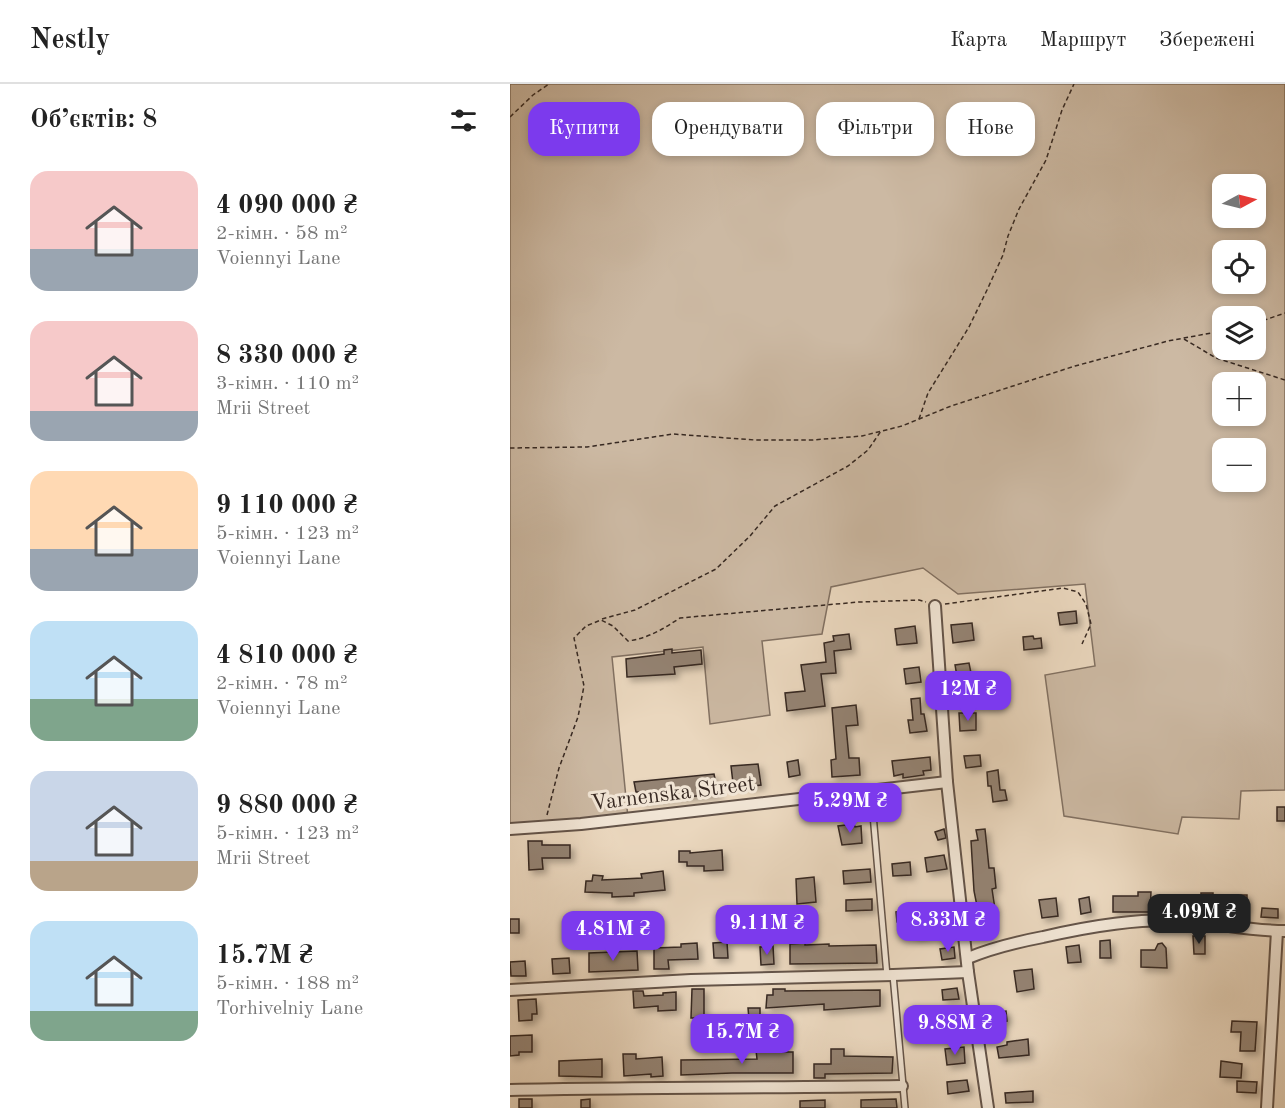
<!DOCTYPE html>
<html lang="uk">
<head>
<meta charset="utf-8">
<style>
	:root { --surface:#fff; --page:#f6f6f6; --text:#222; --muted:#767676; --line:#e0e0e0; --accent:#7c3aed }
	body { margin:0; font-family:"Old Standard TT",serif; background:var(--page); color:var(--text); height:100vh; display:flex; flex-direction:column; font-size:22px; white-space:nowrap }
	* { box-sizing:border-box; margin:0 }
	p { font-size:20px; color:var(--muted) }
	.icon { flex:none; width:33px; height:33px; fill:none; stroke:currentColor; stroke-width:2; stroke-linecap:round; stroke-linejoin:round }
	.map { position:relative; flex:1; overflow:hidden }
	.details { display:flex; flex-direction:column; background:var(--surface); width:510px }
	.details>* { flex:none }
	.banner { position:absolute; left:18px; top:18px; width:570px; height:54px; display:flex; gap:12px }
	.needle { width:39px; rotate:83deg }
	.controls { position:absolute; left:702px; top:90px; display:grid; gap:12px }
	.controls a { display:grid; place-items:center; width:54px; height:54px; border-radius:12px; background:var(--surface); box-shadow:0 3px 9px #0003; font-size:30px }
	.price { position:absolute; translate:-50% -51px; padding:0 14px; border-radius:12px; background:var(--accent); color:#fff; font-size:20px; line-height:39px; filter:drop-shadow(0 2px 3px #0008) }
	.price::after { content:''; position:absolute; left:50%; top:36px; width:18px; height:14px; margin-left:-9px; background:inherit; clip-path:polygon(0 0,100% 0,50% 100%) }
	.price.active { background:#222; color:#fff }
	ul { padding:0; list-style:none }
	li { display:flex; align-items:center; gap:18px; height:150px; padding:0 30px }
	li span { display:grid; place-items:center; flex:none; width:168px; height:120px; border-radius:18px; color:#555 }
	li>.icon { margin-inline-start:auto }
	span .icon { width:72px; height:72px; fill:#fffc; stroke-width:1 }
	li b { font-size:26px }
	h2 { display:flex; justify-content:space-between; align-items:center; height:72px; padding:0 30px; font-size:26px }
	.tag { padding:0 21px; border-radius:18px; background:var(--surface); box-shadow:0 3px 9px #0003; font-size:21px; line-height:54px }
	.tag.active { background:var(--accent); color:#fff }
	header { display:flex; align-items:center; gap:36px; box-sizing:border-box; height:84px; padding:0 30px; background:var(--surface); border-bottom:2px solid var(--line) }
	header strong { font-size:28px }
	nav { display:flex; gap:33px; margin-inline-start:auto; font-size:21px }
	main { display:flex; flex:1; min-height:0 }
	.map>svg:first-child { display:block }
	.green { fill:#ccb9a3; stroke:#827162; stroke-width:1.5; fill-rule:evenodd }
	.building { fill:#948373; stroke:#372922; stroke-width:1.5; filter:url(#shadow) }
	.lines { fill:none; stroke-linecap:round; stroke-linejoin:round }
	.lane-casing { stroke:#645449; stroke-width:8 }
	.street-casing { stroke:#645449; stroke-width:14 }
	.path { stroke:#372922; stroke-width:1.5; stroke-dasharray:4.5 3; stroke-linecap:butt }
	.lane { stroke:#f1e5d5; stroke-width:5 }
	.street { stroke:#f1e5d5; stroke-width:10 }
	.labels { text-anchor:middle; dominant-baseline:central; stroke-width:6; stroke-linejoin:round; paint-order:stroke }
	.street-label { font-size:22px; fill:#372922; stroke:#f1e5d5 }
</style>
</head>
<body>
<header>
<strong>Nestly</strong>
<nav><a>Карта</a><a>Маршрут</a><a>Збережені</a></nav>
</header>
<main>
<section class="details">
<h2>Об’єктів: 8<svg class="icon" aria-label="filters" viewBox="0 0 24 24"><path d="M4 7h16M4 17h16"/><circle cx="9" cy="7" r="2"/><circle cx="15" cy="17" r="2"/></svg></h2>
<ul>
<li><span style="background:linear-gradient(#f6c9c9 65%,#9aa5b1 0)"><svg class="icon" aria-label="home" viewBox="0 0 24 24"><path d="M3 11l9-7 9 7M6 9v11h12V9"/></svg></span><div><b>4 090 000 ₴</b><p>2-кімн. · 58 m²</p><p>Voiennyi Lane</p></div></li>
<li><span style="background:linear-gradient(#f6c9c9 75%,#9aa5b1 0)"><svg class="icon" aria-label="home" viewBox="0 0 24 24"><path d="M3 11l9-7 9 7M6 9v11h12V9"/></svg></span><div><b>8 330 000 ₴</b><p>3-кімн. · 110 m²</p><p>Mrii Street</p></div></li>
<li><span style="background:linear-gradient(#ffd9b3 65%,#9aa5b1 0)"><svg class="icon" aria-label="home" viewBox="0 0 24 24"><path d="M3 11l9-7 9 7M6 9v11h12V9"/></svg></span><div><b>9 110 000 ₴</b><p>5-кімн. · 123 m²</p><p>Voiennyi Lane</p></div></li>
<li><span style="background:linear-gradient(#bfe0f5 65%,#7fa58c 0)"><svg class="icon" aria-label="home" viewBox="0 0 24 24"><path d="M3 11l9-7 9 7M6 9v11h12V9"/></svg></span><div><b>4 810 000 ₴</b><p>2-кімн. · 78 m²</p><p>Voiennyi Lane</p></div></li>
<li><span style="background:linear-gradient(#c9d6e8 75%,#b9a48a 0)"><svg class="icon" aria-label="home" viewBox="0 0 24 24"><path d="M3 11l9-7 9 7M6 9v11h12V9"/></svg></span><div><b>9 880 000 ₴</b><p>5-кімн. · 123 m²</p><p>Mrii Street</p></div></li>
<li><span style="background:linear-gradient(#bfe0f5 75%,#7fa58c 0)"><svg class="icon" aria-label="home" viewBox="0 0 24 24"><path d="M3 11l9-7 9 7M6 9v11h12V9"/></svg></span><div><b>15.7M ₴</b><p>5-кімн. · 188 m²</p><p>Torhivelniy Lane</p></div></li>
</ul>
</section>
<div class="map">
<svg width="775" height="1024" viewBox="0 0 775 1024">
	<defs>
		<filter id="shadow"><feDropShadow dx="4" dy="4" stdDeviation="3" flood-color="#0004"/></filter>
	</defs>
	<rect width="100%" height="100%" fill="#ead7be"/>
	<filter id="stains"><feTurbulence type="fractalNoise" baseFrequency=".00333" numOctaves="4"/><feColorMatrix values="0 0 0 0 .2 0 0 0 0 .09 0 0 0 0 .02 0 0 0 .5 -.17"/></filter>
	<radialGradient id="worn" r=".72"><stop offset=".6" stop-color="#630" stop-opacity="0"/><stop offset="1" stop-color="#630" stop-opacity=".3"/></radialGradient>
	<!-- green -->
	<path class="green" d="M0,0H775V706L731,707L729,735L672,733L668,750L554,732L535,591L585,582L575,500L448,510L413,484L321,503L312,550L252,557L260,631L200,640L193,563L102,573L118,734L0,745ZM712,100H746V134H712ZM712,166H746V200H712ZM712,232H746V266H712ZM712,298H746V332H712ZM712,364H746V398H712Z"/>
	<!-- building -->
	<g class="building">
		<polygon points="566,527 567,539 550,541 548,529"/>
		<polygon points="462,539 464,556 443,559 441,541"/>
		<polygon points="405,542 407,559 387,561 385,545"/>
		<polygon points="339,550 341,565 324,567 326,589 311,590 315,622 277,627 275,609 295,607 291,581 316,578 314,559 324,557 323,552"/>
		<polygon points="523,552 524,555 531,554 532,564 514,566 513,553"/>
		<polygon points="162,565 162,569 191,566 192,580 164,583 165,590 117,593 116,575 154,570 154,566"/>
		<polygon points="459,579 466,614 451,615 445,581"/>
		<polygon points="409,583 411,598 396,600 394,585"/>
		<polygon points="410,614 411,630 414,630 417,647 400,649 398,636 403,636 401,615"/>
		<polygon points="346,621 348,641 336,642 339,674 349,674 350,691 322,693 321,676 326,675 322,624"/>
		<polygon points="449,629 466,629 466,646 450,647"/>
		<polygon points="470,671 471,682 456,684 454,672"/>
		<polygon points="420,673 421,686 413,687 414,691 393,694 393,690 384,692 382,677"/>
		<polygon points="288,676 290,691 279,693 277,678"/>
		<polygon points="248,680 251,701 237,703 236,698 223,699 221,682"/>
		<polygon points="488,686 490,706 495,706 497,716 483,718 481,702 478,702 477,688"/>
		<polygon points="204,690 208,710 131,717 130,708 126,708 124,698"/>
		<rect x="767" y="723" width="8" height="14"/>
		<polygon points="344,740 345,743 351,742 352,759 332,761 328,742"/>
		<polygon points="434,745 436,754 428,756 425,748"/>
		<polygon points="475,745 479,784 484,784 486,804 482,805 485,825 468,827 464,807 461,757 468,756 466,746"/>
		<polygon points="18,757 32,757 32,761 60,761 60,774 32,774 33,785 19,786"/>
		<polygon points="212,766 213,786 194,787 194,782 177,782 177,778 169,778 169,767 180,767 180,769"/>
		<polygon points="434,771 437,785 417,788 415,774"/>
		<polygon points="400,778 401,791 383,792 382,780"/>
		<polygon points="360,785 361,798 334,800 333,787"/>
		<polygon points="153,787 155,806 124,809 124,812 102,813 102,809 75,808 76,797 82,797 83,791 93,792 92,796 132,794 131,790"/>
		<polygon points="304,793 306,818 287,820 286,795"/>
		<polygon points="628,808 641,808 640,828 603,828 603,812 628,812"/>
		<rect x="691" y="809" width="12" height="19"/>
		<polygon points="722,811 737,811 737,826 726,827 726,821 722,821"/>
		<polygon points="579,813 581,828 571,830 569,815"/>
		<polygon points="546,814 548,832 532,834 529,816"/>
		<polygon points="362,815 362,826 336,827 336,816"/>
		<polygon points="440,819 441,830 412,833 414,851 403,852 402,836 387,838 386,828 423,824 422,821"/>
		<polygon points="752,824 768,825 768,834 751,833"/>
		<rect x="0" y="835" width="9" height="14"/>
		<polygon points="683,852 695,852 695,870 684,870"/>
		<polygon points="600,856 601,874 590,874 590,857"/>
		<polygon points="217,858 218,874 204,874 203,859"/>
		<polygon points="187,859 188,875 158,876 159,885 144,885 144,864 171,863 171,860"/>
		<polygon points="295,859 295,861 319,860 319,862 366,861 367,879 280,880 280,860"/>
		<polygon points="652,859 656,864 657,884 631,883 631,866 645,866 648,860"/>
		<polygon points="569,861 571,878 558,879 556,863"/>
		<polygon points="263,862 264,880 251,881 250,863"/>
		<polygon points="444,863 445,874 432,876 430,865"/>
		<polygon points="127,867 128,886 79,888 79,869"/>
		<polygon points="59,874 60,889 43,890 42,875"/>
		<polygon points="15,877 16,892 1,892 0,878"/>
		<polygon points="522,885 524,905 507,908 504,887"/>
		<polygon points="447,904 449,915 433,916 432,906"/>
		<polygon points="182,905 194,905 194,934 181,934"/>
		<polygon points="263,905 275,905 275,907 370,906 370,922 314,926 314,920 256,924 257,911 263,911"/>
		<polygon points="123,907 133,907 134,912 153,911 153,909 166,908 166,926 148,927 148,922 124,924"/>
		<polygon points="26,915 27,930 22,930 22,936 9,937 8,916"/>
		<polygon points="238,924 250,924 250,934 239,935"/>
		<polygon points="496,927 497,937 484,939 482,929"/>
		<polygon points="451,937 452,948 433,949 432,938"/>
		<polygon points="722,937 747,938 745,967 730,967 731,948 721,948"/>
		<polygon points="22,951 22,968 9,968 9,971 0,972 0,952"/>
		<polygon points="518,955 519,971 489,974 487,963 497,961 497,958"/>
		<polygon points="454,963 455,979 437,981 435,965"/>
		<polygon points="321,965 334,965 334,972 383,973 382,989 315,990 315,994 304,994 304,980 321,980"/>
		<polygon points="246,966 258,966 259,968 283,968 283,989 222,989 171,991 171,976 247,975"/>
		<polygon points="113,970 126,970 126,975 152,973 153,992 141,993 141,990 114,992"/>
		<polygon points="92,975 92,993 49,992 49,977"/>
		<polygon points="711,977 732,980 731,994 710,993"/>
		<polygon points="457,996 459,1007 438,1010 437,998"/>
		<polygon points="727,997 747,998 746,1009 727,1008"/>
		<polygon points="523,1007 523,1018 496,1019 495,1009"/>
		<rect x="9" y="1015" width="13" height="9"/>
		<polygon points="80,1015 80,1024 71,1024 71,1016"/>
		<polygon points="386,1015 387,1024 351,1024 351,1016"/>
		<polygon points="315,1016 315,1024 290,1024 290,1017"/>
	</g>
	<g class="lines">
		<defs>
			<g id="lane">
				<polyline points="361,707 377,892"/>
				<polyline points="383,891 395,1024"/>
			</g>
			<g id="street">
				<polyline points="425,522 437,698 458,888 478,1024"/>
				<polyline points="0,745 71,740 437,698"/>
				<path d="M458,874C482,864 507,858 533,853C581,842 629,834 679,837C711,840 743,847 775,847"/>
				<polyline points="0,906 181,896 383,891 458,888"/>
				<path d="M0,1006C131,1003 261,1004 392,1002"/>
				<polyline points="757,1024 767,847"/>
			</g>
		</defs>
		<!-- lane casing -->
		<use href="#lane" class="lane-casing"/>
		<!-- street casing -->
		<use href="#street" class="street-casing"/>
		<!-- path -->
		<g class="path">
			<polyline points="0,33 23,11 39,0"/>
			<polyline points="746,239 775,229"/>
			<polyline points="674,255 706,274 775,296"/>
			<polyline points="409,335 418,309 459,243 477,206 493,171 498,152 509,125 536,76 552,26 564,0"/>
			<polyline points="0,364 77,363 163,350 245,356 303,356 352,352 392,342 441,322 565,282 658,257 712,247"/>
			<polyline points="435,520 553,504 568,508 576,520 581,540 572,560"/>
			<polyline points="92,535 125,526 206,485 240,452 265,422 338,382 358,366 371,347"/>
			<path d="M37,731L49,684L68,633L74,602L64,554L76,542L91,536L103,542L118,557C139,554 153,545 170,534L349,518L409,516L416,518"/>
		</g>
		<!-- lane -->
		<use href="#lane" class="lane"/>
		<!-- street -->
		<use href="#street" class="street"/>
	</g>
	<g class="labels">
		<!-- street labels -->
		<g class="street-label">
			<text transform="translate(163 710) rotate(-7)">Varnenska Street</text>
		</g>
	</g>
	<rect width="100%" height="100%" filter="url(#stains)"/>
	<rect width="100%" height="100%" fill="url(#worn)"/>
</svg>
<div class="controls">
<a><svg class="needle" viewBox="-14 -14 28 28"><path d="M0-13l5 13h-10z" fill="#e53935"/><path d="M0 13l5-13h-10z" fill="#767676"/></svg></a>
<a><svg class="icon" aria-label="locate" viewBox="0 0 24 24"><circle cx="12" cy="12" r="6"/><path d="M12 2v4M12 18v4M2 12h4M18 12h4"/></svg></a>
<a><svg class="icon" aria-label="layers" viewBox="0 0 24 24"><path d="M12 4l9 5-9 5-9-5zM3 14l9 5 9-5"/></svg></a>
<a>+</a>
<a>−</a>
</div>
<b class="price" style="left:458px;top:638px">12M ₴</b>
<b class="price" style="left:340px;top:750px">5.29M ₴</b>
<b class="price active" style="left:689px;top:861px">4.09M ₴</b>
<b class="price" style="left:438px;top:869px">8.33M ₴</b>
<b class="price" style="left:257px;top:872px">9.11M ₴</b>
<b class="price" style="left:103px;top:878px">4.81M ₴</b>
<b class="price" style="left:445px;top:972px">9.88M ₴</b>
<b class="price" style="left:232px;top:981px">15.7M ₴</b>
<div class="banner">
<a class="tag active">Купити</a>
<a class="tag">Орендувати</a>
<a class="tag">Фільтри</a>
<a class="tag">Нове</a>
</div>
</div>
</main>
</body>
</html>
